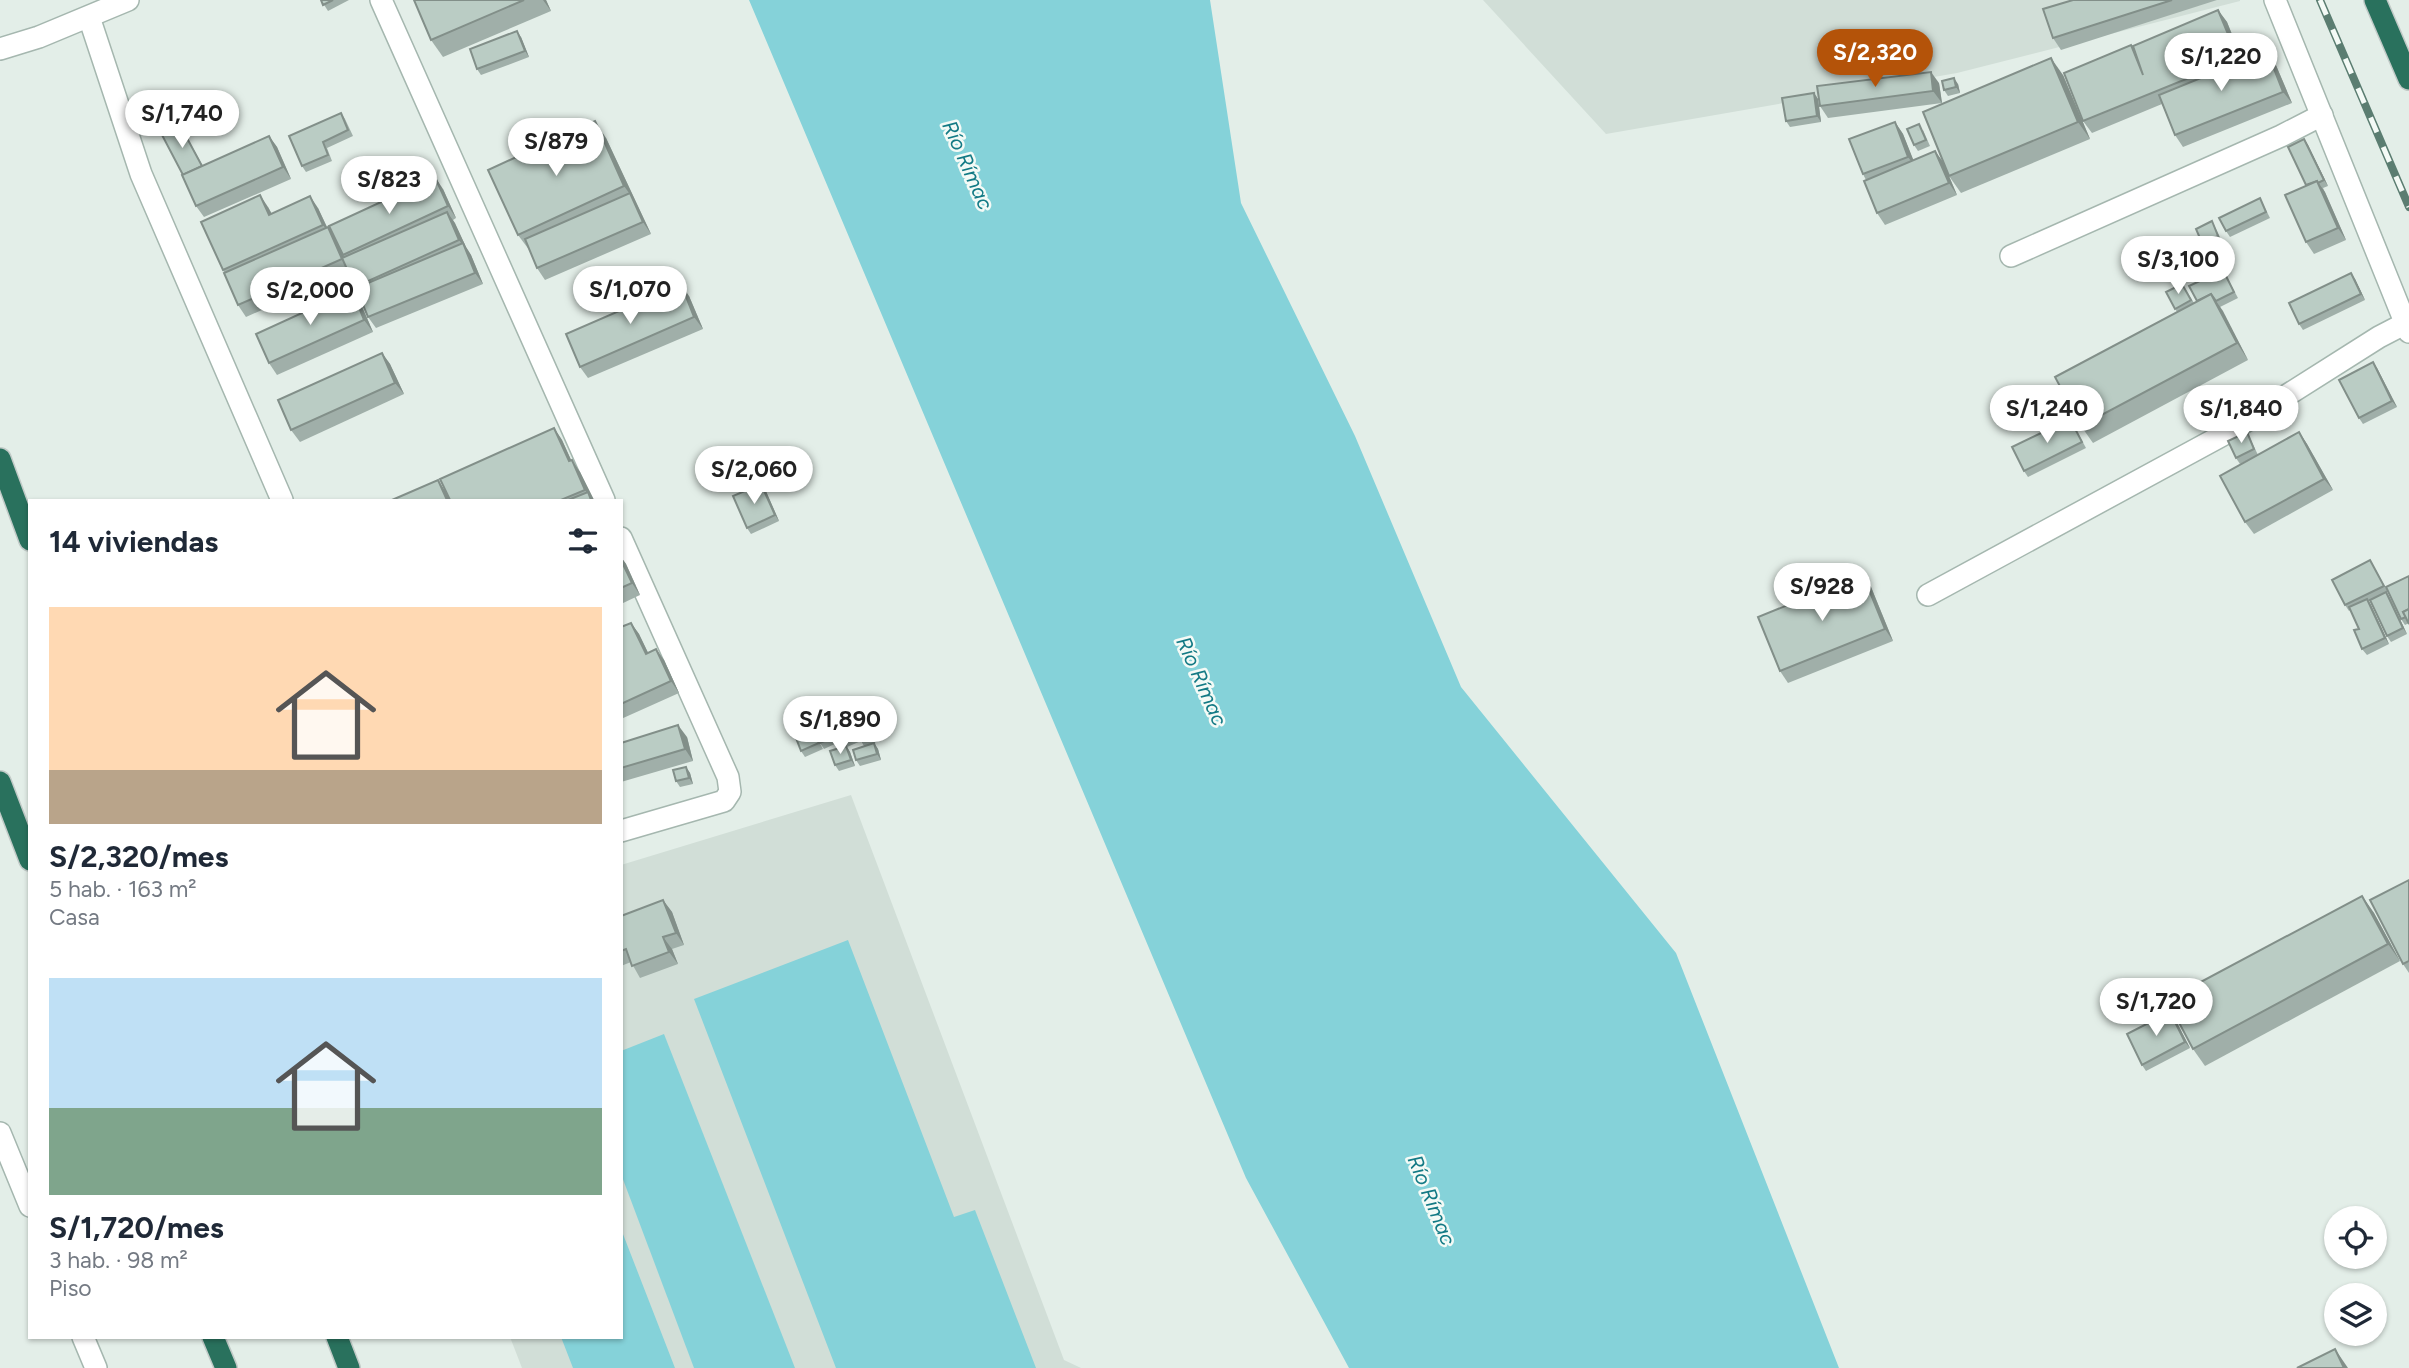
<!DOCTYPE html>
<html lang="es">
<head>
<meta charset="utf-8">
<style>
	:root { --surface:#fff; --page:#f6f6f7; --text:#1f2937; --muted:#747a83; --accent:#b45309 }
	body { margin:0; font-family:Figtree,sans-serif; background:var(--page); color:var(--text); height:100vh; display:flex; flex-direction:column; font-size:26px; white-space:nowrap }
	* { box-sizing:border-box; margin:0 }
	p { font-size:23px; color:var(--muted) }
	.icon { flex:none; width:38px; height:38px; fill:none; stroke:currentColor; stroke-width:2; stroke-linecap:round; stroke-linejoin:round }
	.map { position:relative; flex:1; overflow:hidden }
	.drawer { position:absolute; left:28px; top:499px; width:595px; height:840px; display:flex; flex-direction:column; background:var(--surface); border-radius:0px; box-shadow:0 2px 5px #0004 }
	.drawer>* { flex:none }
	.tools { position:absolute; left:2324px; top:1206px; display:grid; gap:14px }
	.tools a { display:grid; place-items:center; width:63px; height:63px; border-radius:50%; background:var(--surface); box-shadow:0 2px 5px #0004; font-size:35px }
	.price { position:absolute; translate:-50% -60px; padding:0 16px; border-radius:24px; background:#fff; color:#222; font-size:23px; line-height:46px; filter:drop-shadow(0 2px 4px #0008) }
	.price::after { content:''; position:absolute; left:50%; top:42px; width:21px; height:16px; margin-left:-10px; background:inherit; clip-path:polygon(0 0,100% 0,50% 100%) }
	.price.active { background:var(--accent); color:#fff }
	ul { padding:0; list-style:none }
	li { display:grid; align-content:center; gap:14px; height:371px; padding:0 21px }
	li span { display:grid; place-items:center; height:217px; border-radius:0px; color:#555 }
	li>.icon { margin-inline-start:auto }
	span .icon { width:126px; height:126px; fill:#fffc; stroke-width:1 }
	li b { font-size:30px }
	h2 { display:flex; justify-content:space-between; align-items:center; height:84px; padding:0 21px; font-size:30px }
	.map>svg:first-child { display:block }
	.built { fill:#d1ded7 }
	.water { fill:#85d2d9 }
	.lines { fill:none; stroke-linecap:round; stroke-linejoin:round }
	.lane-casing { stroke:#a5b7af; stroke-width:24 }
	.street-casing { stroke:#a5b7af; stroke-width:24 }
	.highway-casing { stroke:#c1cac7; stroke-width:24 }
	.lane { stroke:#fff; stroke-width:21 }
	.street { stroke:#fff; stroke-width:21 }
	.highway { stroke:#29715d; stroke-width:21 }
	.rail-casing { stroke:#5b7d71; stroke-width:8 }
	.rail { stroke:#f4faf6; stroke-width:5; stroke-dasharray:16; stroke-linecap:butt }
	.wall { fill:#a0afa9 }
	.shaded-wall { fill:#828f89 }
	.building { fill:#baccc4; stroke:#828f89; stroke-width:2 }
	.labels { text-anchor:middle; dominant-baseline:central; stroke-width:5; stroke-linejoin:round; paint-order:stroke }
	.water-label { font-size:21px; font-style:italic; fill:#137a85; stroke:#f4faf6 }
</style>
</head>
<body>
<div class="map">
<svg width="2409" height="1368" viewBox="0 0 2409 1368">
	<rect width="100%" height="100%" fill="#e3eee8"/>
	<!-- built -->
	<g class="built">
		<polygon points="1483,0 2240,0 2240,1 1957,73 1606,134"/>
		<polygon points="851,795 1064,1360 1081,1368 522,1368 510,1337 621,1337 621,865"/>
	</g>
	<!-- water -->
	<g class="water">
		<polygon points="749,0 1210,0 1241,203 1355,436 1461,687 1676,953 1839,1368 1349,1368 1246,1178"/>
		<polygon points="848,940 954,1217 975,1210 1036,1368 836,1368 694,999"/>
		<polygon points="664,1034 795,1368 694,1368 621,1174 621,1051"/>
		<polygon points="621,1229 675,1368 573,1368 561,1337 621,1337"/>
	</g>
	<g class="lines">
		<defs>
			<g id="lane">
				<polyline points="2011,256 2281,136 2322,115"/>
				<polyline points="1928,595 2232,430 2379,337 2406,323"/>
			</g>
			<g id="street">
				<polyline points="381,0 604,500"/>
				<polyline points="2275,0 2409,332"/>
				<polyline points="89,17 141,174 282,500"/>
				<polyline points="0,49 39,37 128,0"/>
				<polyline points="621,538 728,777 730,792 724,801 621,831"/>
				<polyline points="0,1133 30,1206"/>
				<polyline points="83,1337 96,1368"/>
			</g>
			<g id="highway">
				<polyline points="2375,0 2409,79"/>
				<polyline points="0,459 30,540"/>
				<polyline points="0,782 30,860"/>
				<polyline points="213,1337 226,1368"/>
				<polyline points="337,1337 349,1368"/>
			</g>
		</defs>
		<!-- lane casing -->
		<use href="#lane" class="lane-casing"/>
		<!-- street casing -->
		<use href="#street" class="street-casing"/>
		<!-- highway casing -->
		<use href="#highway" class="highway-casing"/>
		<!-- lane -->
		<use href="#lane" class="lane"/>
		<!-- street -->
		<use href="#street" class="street"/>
		<!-- highway -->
		<use href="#highway" class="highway"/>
		<defs>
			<polyline id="rail" points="2320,0 2409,207"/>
		</defs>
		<!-- rail casing -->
		<use href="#rail" class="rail-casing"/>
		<!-- rail -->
		<use href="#rail" class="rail"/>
	</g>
	<!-- wall -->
	<g class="wall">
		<polygon points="321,0 349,0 328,11"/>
		<polygon points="414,0 546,0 551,11 443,57 431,40"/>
		<polygon points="2073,0 2217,0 2061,50 2053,38"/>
		<polygon points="2218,10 2227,22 2243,61 2267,51 2275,63 2292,103 2183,147 2175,135 2162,104 2092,133 2083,121 2131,45 2135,51"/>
		<polygon points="521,37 529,57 481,75 477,69"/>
		<polygon points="2063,75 2090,139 1961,193 1949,176"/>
		<polygon points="1939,83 1942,103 1828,118 1820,106"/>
		<polygon points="1958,84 1960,93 1948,96 1944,90"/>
		<polygon points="1814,93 1818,99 1821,122 1790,127 1786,121"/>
		<polygon points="341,113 345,119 353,136 327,148 332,161 306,172 302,166"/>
		<polygon points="1895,122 1903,134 1913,160 1935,151 1943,162 1957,195 1885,225 1877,213 1866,180 1863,174"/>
		<polygon points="180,125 203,166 269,136 277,147 291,179 204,217 196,206 183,175"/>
		<polygon points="1923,130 1930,146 1918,151 1914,145"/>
		<polygon points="606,138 651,234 545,280 537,268 530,251 518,235"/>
		<polygon points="2304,139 2308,145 2328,186 2323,188 2346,240 2314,254 2306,242 2306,185"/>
		<polygon points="443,189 456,218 453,220 466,247 471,255 483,284 376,328 368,317 348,272 246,317 238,305 223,270 268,207 272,214 318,208 327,227 332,233"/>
		<polygon points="2260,198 2270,218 2230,237 2226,231"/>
		<polygon points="2212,221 2222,241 2206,249 2202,243"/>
		<polygon points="2164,248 2174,266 2151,277 2147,272"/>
		<polygon points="2223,270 2238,298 2220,307 2248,360 2093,443 2081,426 2177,312 2166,292 2186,290 2194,303 2197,301"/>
		<polygon points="2355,279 2365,300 2303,330 2299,324"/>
		<polygon points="689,296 703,329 588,378 580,367"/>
		<polygon points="360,302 373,332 277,375 269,363"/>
		<polygon points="382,353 390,364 404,394 300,442 291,430"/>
		<polygon points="2377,368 2397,407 2363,424 2359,418"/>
		<polygon points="2070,419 2086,448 2028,477 2024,471"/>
		<polygon points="554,428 562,440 571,460 580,472 594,500 392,500 445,489"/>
		<polygon points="2247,432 2258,455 2240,464 2236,458"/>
		<polygon points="2299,432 2307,444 2333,490 2254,534 2245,522"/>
		<polygon points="761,484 765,489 779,521 751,534 747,528"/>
		<polygon points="621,557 626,564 640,595 621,604"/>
		<polygon points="2370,560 2388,592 2386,593 2407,634 2391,642 2387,636 2370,601 2369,601 2389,644 2367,655 2362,649 2359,629 2350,610 2349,611 2345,605"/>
		<polygon points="1863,575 1871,587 1893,641 1788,683 1780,671"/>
		<polygon points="2409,576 2409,623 2405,625 2401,619"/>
		<polygon points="631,623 639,634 648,653 656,649 664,660 679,693 621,719 621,627"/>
		<polygon points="862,707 867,713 878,741 874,743 878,749 881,760 860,766 856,760 864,746 861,741 847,747 850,752 855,766 839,771 835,765 843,747 839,742 824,749 820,743"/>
		<polygon points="816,736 823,749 805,757 801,751"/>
		<polygon points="687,737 693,761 621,782 621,743"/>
		<polygon points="686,767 690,773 693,784 680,787 676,781"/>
		<polygon points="2409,880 2409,973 2403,964"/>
		<polygon points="2362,896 2374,913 2400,961 2205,1066 2193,1049"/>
		<polygon points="663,900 672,912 684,945 672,949 678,964 640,978 631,962 621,966 621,916"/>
		<polygon points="2174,1017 2190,1048 2146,1071 2142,1065"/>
	</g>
	<!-- shaded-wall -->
	<g class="shaded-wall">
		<polygon points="543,0 546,0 551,11"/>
		<polygon points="2218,10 2227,22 2246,70 2238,58"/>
		<polygon points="517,31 521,37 529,57 525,51"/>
		<polygon points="2267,51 2275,63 2292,103 2283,92"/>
		<polygon points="2051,58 2063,75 2090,139 2078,122"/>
		<polygon points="1931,72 1939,83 1942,103 1933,91"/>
		<polygon points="1954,78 1958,84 1960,93 1956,87"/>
		<polygon points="1814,93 1818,99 1821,122 1817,116"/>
		<polygon points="595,121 606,138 651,234 643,222 632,197 624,186"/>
		<polygon points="1895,122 1903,134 1917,169 1908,157"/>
		<polygon points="269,136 277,147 291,179 283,167"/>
		<polygon points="2304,139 2308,145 2328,186 2324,180"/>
		<polygon points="1935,151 1943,162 1957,195 1949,183"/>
		<polygon points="435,177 443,189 456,218 448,206"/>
		<polygon points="2317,181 2325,192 2346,240 2338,228"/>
		<polygon points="260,195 268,207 278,226 269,215"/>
		<polygon points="310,196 318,208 331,236 323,225"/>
		<polygon points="447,212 455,223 466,247 471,255 483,284 475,273 464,247 459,240"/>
		<polygon points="328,227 336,238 350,271 342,259"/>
		<polygon points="2351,273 2355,279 2365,300 2361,294"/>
		<polygon points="681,284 689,296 703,329 694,317"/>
		<polygon points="352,290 360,302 373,332 364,320"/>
		<polygon points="2211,294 2223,311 2248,360 2237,343"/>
		<polygon points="382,353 390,364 404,394 395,383"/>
		<polygon points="2373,362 2377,368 2397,407 2392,401"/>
		<polygon points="554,428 562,440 577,473 569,461"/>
		<polygon points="2299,432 2307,444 2333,490 2324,479"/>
		<polygon points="572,460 580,472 594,500 591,500 585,490"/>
		<polygon points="438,480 446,492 450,500 447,500"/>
		<polygon points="761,484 765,489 779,521 775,515"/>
		<polygon points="621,557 626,564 640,595 632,583 621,560"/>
		<polygon points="1863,575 1871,587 1893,641 1885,629"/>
		<polygon points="2386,592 2390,598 2407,634 2403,628"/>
		<polygon points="2367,599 2371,605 2389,644 2385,638"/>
		<polygon points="631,623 639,634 654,665 646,654"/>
		<polygon points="656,649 664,660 679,693 671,681"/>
		<polygon points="862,707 867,713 878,741 874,736"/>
		<polygon points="678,725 687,737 693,761 685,749"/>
		<polygon points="874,743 878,749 881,760 877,754"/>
		<polygon points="846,746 850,752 855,766 851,760"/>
		<polygon points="686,767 690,773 693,784 689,778"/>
		<polygon points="2362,896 2374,913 2400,961 2388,944"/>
		<polygon points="663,900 672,912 684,945 676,933"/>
		<polygon points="663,937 672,949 678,964 669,952"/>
		<polygon points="2170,1012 2174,1017 2190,1048 2185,1042"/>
		<polygon points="2335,1349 2348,1368 2344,1368"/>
	</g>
	<!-- building -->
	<g class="building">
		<polygon points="321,0 333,0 323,5"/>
		<polygon points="414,0 524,0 431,40"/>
		<polygon points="2073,0 2172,0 2053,38 2043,9"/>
		<polygon points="2218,10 2238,58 2083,121 2064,73 2131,45 2143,75 2133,46"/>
		<polygon points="517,31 525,51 477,69 470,49"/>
		<polygon points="2267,51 2283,92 2175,135 2159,95"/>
		<polygon points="2051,58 2078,122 1949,176 1923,112"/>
		<polygon points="1931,72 1933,91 1820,106 1817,86"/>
		<polygon points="1954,78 1956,87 1944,90 1942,81"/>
		<polygon points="1814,93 1817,116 1786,121 1782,98"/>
		<polygon points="341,113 348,130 323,142 328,155 302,166 289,136"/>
		<polygon points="595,121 624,186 518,235 488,170"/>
		<polygon points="1895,122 1908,157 1863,174 1849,139"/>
		<polygon points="1919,124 1926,140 1914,145 1907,129"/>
		<polygon points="180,125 202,166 183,175 162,135"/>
		<polygon points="269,136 283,167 196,206 182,175"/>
		<polygon points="2304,139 2324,180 2318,183 2317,181 2306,185 2288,147"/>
		<polygon points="1935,151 1949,183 1877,213 1864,181"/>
		<polygon points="435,177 448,206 343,255 329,226"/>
		<polygon points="2317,181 2338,228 2306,242 2285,195"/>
		<polygon points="630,193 643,222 537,268 525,239"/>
		<polygon points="260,195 269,215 310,196 323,225 223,270 201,222"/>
		<polygon points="2260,198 2266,212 2226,231 2219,218"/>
		<polygon points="447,212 459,240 355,287 342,258"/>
		<polygon points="2212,221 2218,236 2202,243 2196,229"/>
		<polygon points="328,227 342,259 238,305 224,273"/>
		<polygon points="463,243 475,273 368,317 356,288"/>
		<polygon points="2164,248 2170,260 2147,272 2141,261"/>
		<polygon points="2223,270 2234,292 2216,301 2211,294 2197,301 2189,286"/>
		<polygon points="2351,273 2361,294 2299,324 2289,303"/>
		<polygon points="681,284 694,317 580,367 566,334"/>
		<polygon points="2182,284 2191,300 2175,309 2166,292"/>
		<polygon points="352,290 364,320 269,363 256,334"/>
		<polygon points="2211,294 2237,343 2081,426 2055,377"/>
		<polygon points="382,353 395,383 291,430 278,400"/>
		<polygon points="2373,362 2392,401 2359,418 2339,380"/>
		<polygon points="2070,419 2082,442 2024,471 2012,447"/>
		<polygon points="554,428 569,461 572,460 585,490 561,500 450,500 440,479"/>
		<polygon points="2247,432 2254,449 2236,458 2228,441"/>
		<polygon points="2299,432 2324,479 2245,522 2220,476"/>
		<polygon points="438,480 447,500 392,500"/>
		<polygon points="761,484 775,515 747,528 733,496"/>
		<polygon points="588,492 591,500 568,500"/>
		<polygon points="621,560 632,583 621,588"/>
		<polygon points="2370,560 2384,586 2345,605 2332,580"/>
		<polygon points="1863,575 1885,629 1780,671 1758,617"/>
		<polygon points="2409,576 2409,609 2403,612 2406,617 2401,619 2386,587"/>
		<polygon points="2386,592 2403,628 2387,636 2370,600"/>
		<polygon points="2367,599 2385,638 2362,649 2354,630 2359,629 2349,607"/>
		<polygon points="2409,609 2409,624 2403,612"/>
		<polygon points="631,623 646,654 656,649 671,681 621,704 621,627"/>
		<polygon points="862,707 874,736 861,741 858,734 839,742 836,736 820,743 815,730"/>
		<polygon points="678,725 685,749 621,768 621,743"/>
		<polygon points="812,730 819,743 801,751 796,738"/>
		<polygon points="874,743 877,754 856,760 853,750"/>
		<polygon points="846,746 851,760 835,765 830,751"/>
		<polygon points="686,767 689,778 676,781 673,770"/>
		<polygon points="2409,880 2409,961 2403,964 2370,900"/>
		<polygon points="2362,896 2388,944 2193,1049 2167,1000"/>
		<polygon points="663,900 676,933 663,937 669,952 632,966 626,949 621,951 621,916"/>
		<polygon points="2170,1012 2185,1042 2142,1065 2127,1034"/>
		<polygon points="2335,1349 2344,1368 2297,1368"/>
	</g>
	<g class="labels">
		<!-- water labels -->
		<g class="water-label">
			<text transform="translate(968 165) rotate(66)">Río Rímac</text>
			<text transform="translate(1202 681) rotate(66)">Río Rímac</text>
			<text transform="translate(1432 1200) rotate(68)">Río Rímac</text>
		</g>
	</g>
</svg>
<div class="tools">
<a><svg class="icon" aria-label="locate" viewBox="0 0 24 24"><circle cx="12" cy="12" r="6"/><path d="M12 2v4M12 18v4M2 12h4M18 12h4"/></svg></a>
<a><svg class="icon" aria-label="layers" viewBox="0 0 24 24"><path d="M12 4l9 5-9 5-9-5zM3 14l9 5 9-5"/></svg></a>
</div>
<b class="price active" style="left:1875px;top:89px">S/2,320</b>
<b class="price" style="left:2221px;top:93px">S/1,220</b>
<b class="price" style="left:182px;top:150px">S/1,740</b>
<b class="price" style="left:556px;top:178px">S/879</b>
<b class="price" style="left:389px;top:216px">S/823</b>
<b class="price" style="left:2178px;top:296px">S/3,100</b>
<b class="price" style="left:630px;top:326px">S/1,070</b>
<b class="price" style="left:310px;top:327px">S/2,000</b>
<b class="price" style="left:2047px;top:445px">S/1,240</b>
<b class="price" style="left:2241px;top:445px">S/1,840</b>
<b class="price" style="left:754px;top:506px">S/2,060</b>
<b class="price" style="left:1822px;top:623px">S/928</b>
<b class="price" style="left:840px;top:756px">S/1,890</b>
<b class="price" style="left:2156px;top:1038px">S/1,720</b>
<section class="drawer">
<h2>14 viviendas<svg class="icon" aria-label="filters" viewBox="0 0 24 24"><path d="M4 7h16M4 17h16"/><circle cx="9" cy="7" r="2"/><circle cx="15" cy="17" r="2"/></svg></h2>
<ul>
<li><span style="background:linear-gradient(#ffd9b3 75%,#b9a48a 0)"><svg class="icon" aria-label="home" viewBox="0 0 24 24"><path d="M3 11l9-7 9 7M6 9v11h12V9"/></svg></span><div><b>S/2,320/mes</b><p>5 hab. · 163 m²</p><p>Casa</p></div></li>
<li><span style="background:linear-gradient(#bfe0f5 60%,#7fa58c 0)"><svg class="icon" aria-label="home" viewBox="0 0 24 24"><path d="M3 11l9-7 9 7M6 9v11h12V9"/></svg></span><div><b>S/1,720/mes</b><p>3 hab. · 98 m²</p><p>Piso</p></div></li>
</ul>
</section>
</div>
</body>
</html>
